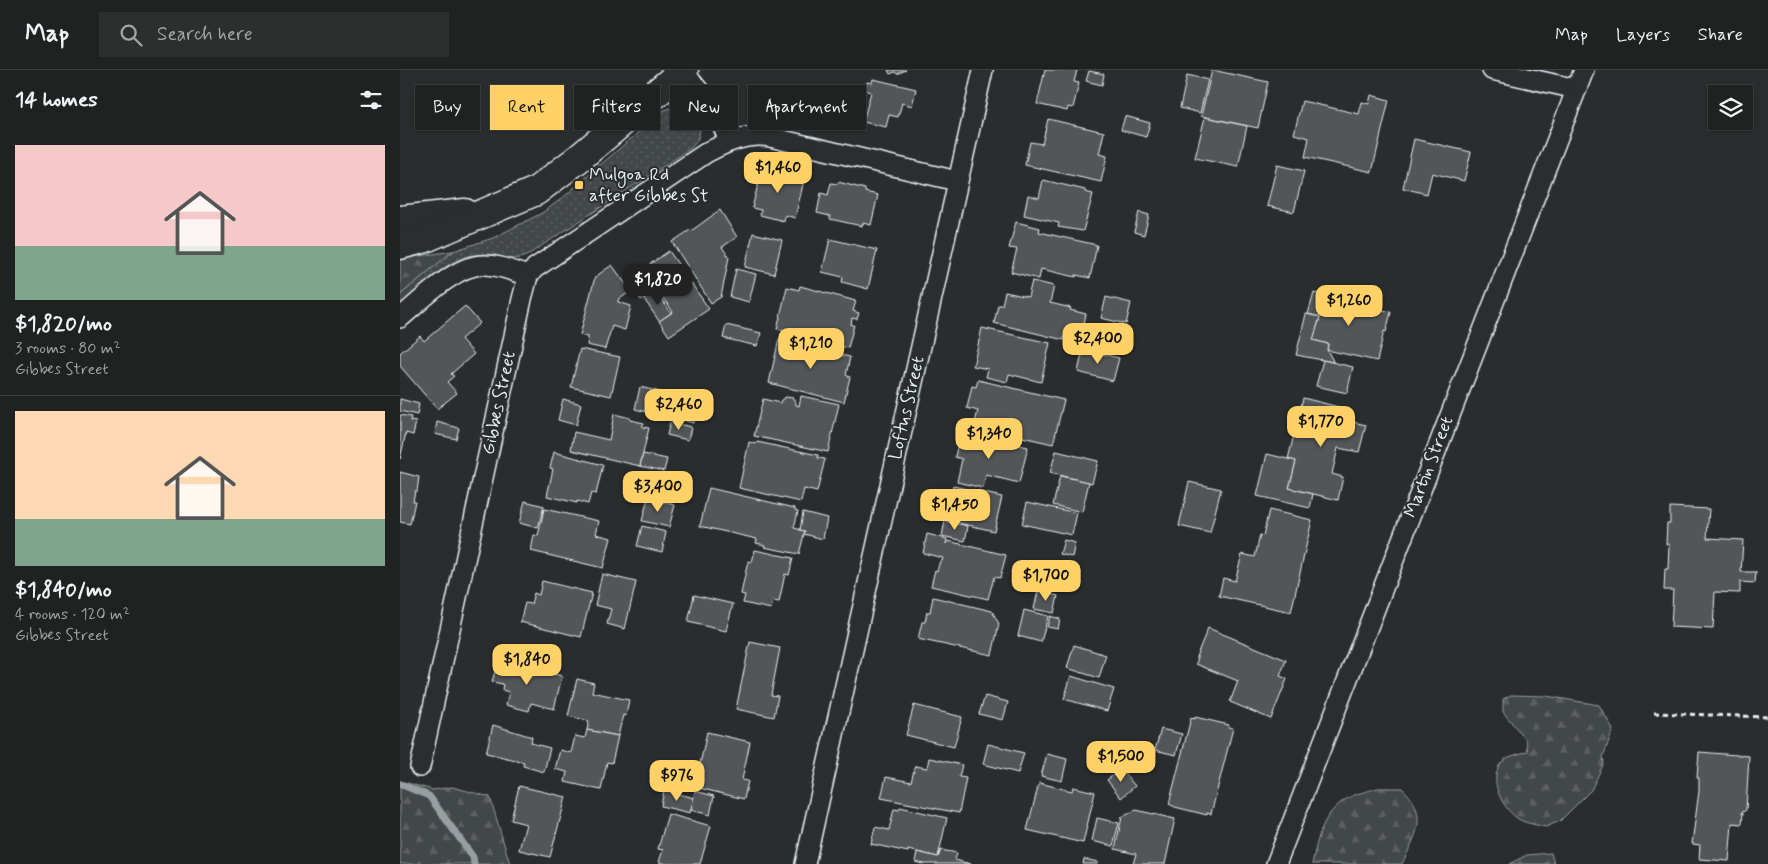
<!DOCTYPE html>
<html lang="en">
<head>
<meta charset="utf-8">
<style>
	:root { --surface:#202222; --page:#2d2f2f; --text:#f1f3f6; --muted:#a2a4a5; --line:#3d3f40; --accent:#ffd166 }
	body { margin:0; font-family:Mynerve,sans-serif; background:var(--page); color:var(--text); height:100vh; display:flex; flex-direction:column; font-size:19px; white-space:nowrap }
	* { box-sizing:border-box; margin:0 }
	p { font-size:16px; color:var(--muted) }
	.icon { flex:none; width:28px; height:28px; fill:none; stroke:currentColor; stroke-width:2; stroke-linecap:round; stroke-linejoin:round }
	.map { position:relative; flex:1; overflow:hidden }
	.sheet { display:flex; flex-direction:column; background:var(--surface); width:400px }
	.sheet>* { flex:none }
	.hud { position:absolute; left:15px; top:15px; width:475px; height:45px; display:flex; gap:10px }
	.controls { position:absolute; left:1308px; top:15px; display:grid; gap:10px }
	.controls a { display:grid; place-items:center; width:45px; height:45px; border-radius:0px; background:var(--surface); box-shadow:0 1px 4px #0004,0 0 0 1px var(--line); font-size:25px }
	.price { position:absolute; translate:-50% -42px; padding:0 11px; border-radius:10px; background:var(--accent); color:#111; font-size:16px; line-height:32px; filter:drop-shadow(0 1px 2px #0008) }
	.price::after { content:''; position:absolute; left:50%; top:30px; width:15px; height:11px; margin-left:-8px; background:inherit; clip-path:polygon(0 0,100% 0,50% 100%) }
	.price.selected { background:#222; color:#fff }
	ul { padding:0; list-style:none }
	li { display:grid; align-content:center; gap:10px; height:265px; padding:0 15px }
	li+li { border-top:1px solid var(--line) }
	li span { display:grid; place-items:center; height:155px; border-radius:0px; color:#555 }
	li>.icon { margin-inline-start:auto }
	span .icon { width:90px; height:90px; fill:#fffc; stroke-width:1 }
	li b { font-size:21px }
	h2 { display:flex; justify-content:space-between; align-items:center; height:60px; padding:0 15px; font-size:21px }
	.chip { padding:0 18px; border-radius:0px; background:var(--surface); box-shadow:0 1px 4px #0004,0 0 0 1px var(--line); font-size:18px; line-height:45px }
	.chip.selected { background:var(--accent); color:#111 }
	header { display:flex; align-items:center; gap:30px; box-sizing:border-box; height:70px; padding:0 25px; background:var(--surface); border-bottom:1px solid var(--line) }
	header strong { font-size:24px }
	nav { display:flex; gap:28px; margin-inline-start:auto; font-size:18px }
	.search { width:350px; height:45px; background:var(--page); display:flex; align-items:center; gap:12px; box-sizing:border-box; padding:0 18px; border-radius:0px; color:var(--muted); font-size:19px }
	main { display:flex; flex:1; min-height:0 }
	.map>svg:first-child { display:block }
	.grass { fill:url(#grass-dots); stroke:#959ca0 }
	.forest { fill:url(#forest-firs); stroke:#959ca0 }
	.lines { fill:none; stroke-linecap:round; stroke-linejoin:round }
	.stream { stroke:#989fa3; stroke-width:7 }
	.building { fill:#535759; stroke:#e8f1f8 }
	.minor-casing { stroke:#e8f1f8; stroke-width:22 }
	.primary-casing { stroke:#e8f1f8; stroke-width:31 }
	.path { stroke:#e8f1f8; stroke-width:3; stroke-dasharray:5 4; stroke-linecap:butt }
	.minor { stroke:#2a2d2e; stroke-width:19 }
	.primary { stroke:#2a2d2e; stroke-width:28 }
	.poi-dot { fill:#ffd166; stroke:#2a2d2e; stroke-width:2 }
	.labels { text-anchor:middle; dominant-baseline:central; stroke-width:4; stroke-linejoin:round; paint-order:stroke }
	.poi-label { font-size:18px; fill:#e8f1f8; stroke:#2a2d2e; text-anchor:start }
	.street-label { font-size:18px; fill:#e8f1f8; stroke:#2a2d2e }
</style>
</head>
<body>
<header>
<strong>Map</strong>
<div class="search"><svg class="icon" aria-label="search" viewBox="0 0 24 24"><circle cx="10" cy="10" r="6"/><path d="M15 15l6 6"/></svg>Search here</div>
<nav><a>Map</a><a>Layers</a><a>Share</a></nav>
</header>
<main>
<section class="sheet">
<h2>14 homes<svg class="icon" aria-label="filters" viewBox="0 0 24 24"><path d="M4 7h16M4 17h16"/><circle cx="9" cy="7" r="2"/><circle cx="15" cy="17" r="2"/></svg></h2>
<ul>
<li><span style="background:linear-gradient(#f6c9c9 65%,#7fa58c 0)"><svg class="icon" aria-label="home" viewBox="0 0 24 24"><path d="M3 11l9-7 9 7M6 9v11h12V9"/></svg></span><div><b>$1,820/mo</b><p>3 rooms · 80 m²</p><p>Gibbes Street</p></div></li>
<li><span style="background:linear-gradient(#ffd9b3 70%,#7fa58c 0)"><svg class="icon" aria-label="home" viewBox="0 0 24 24"><path d="M3 11l9-7 9 7M6 9v11h12V9"/></svg></span><div><b>$1,840/mo</b><p>4 rooms · 120 m²</p><p>Gibbes Street</p></div></li>
</ul>
</section>
<div class="map">
<svg width="1368" height="794" viewBox="0 0 1368 794">
	<defs>
		<pattern id="grass-dots" width="8" height="8" patternUnits="userSpaceOnUse" patternTransform="scale(1.25)"><rect width="8" height="8" fill="#424648"/><path d="M2 2h.1M6 6h.1" fill="none" stroke="#5d6163" stroke-width="1.8" stroke-linecap="round"/></pattern>
		<pattern id="forest-firs" width="22" height="20" patternUnits="userSpaceOnUse" patternTransform="scale(1.25)"><rect width="22" height="20" fill="#424648"/><path d="M5 1l3.5 6h-7zM16 11l3.5 6h-7z" fill="#5d6163"/></pattern>
	</defs>
	<rect width="100%" height="100%" fill="#2a2d2e"/>
	<filter id="ink" filterUnits="userSpaceOnUse"><feTurbulence type="fractalNoise" baseFrequency=".02" numOctaves="2"/><feDisplacementMap in="SourceGraphic" scale="10" xChannelSelector="R" yChannelSelector="G"/><feConvolveMatrix kernelMatrix="1 2 1 2 8 2 1 2 1" color-interpolation-filters="sRGB"/></filter>
	<g filter="url(#ink)">
		<!-- grass -->
		<path class="grass" d="M277,37C299,42 308,62 290,79L126,186C111,193 101,184 85,184C50,183 24,216 0,237V225L53,181L93,168L142,143L160,130L263,41L270,38Z"/>
		<!-- forest -->
		<g class="forest">
			<polygon points="53,181 0,225 0,189"/>
			<path d="M1111,625L1146,626L1199,635L1213,659L1203,687L1204,693L1191,720L1160,751L1146,757C1138,755 1128,754 1120,750C1102,740 1086,707 1103,691C1109,685 1121,684 1128,681L1126,670L1103,642V629Z"/>
			<polygon points="0,711 33,720 52,717 90,727 110,794 0,794"/>
			<path d="M978,718H1002C1030,745 1016,764 1002,794H912C918,767 922,743 948,728C957,723 969,721 978,718Z"/>
			<polygon points="1151,783 1154,794 1109,794 1127,785"/>
		</g>
		<g class="lines">
			<!-- stream -->
			<polyline class="stream" points="0,714 29,726 73,787 74,794"/>
		</g>
		<!-- building -->
		<g class="building">
			<polygon points="488,0 506,0 497,4 495,2 490,4"/>
			<polygon points="645,0 677,0 674,12 679,13 673,38 668,37 667,41 637,34"/>
			<polygon points="812,0 868,12 858,58 801,46"/>
			<polygon points="689,1 704,4 702,15 686,11"/>
			<polygon points="787,5 808,10 800,43 780,38"/>
			<polygon points="473,9 516,19 512,36 502,33 498,47 489,45 486,57 463,52 471,22 465,20 467,12 472,13"/>
			<polygon points="404,19 431,28 425,48 397,41"/>
			<polygon points="971,25 989,30 972,102 905,87 909,68 894,64 902,31 959,44 962,32 969,34"/>
			<polygon points="373,30 381,31 380,41 371,39"/>
			<polygon points="725,46 750,53 746,67 721,60"/>
			<polygon points="805,47 847,56 838,97 795,88"/>
			<polygon points="648,49 704,62 699,84 707,86 701,112 625,95 630,72 642,74"/>
			<polygon points="1014,69 1071,82 1064,111 1032,103 1027,124 1003,118"/>
			<polygon points="877,95 904,101 894,142 867,136"/>
			<polygon points="362,99 388,105 389,102 405,106 395,148 385,145 384,151 360,145 361,140 352,138"/>
			<polygon points="643,110 685,120 685,122 693,124 683,161 658,157 659,153 624,145 628,125 639,128"/>
			<polygon points="438,112 465,119 465,122 478,125 471,155 463,153 462,156 430,149 430,146 417,143 421,123 428,125 431,113 438,114"/>
			<polygon points="320,140 337,167 322,177 329,187 321,227 311,233 272,172 290,160 291,161"/>
			<polygon points="739,142 749,145 744,165 734,162"/>
			<polygon points="616,152 640,158 639,162 697,175 690,208 676,205 676,207 641,199 639,209 611,202 617,179 609,178"/>
			<polygon points="353,163 382,170 374,204 345,197"/>
			<polygon points="430,169 477,180 468,219 442,212 443,207 422,202"/>
			<polygon points="269,181 309,239 269,266 259,251 273,242 257,219 241,230 228,212 244,201 243,199"/>
			<polygon points="212,195 231,221 218,230 218,232 231,236 225,260 212,256 205,279 187,275 188,267 180,265 195,207"/>
			<polygon points="336,199 356,204 349,232 330,227"/>
			<polygon points="632,211 654,216 650,233 671,238 670,240 686,244 680,271 664,267 664,270 594,253 598,235 602,235 605,222 628,227"/>
			<polygon points="400,216 456,231 453,241 459,243 457,249 452,248 451,255 454,255 448,278 387,263 388,262 377,259 387,217 399,220"/>
			<polygon points="256,221 271,243 259,251 244,229"/>
			<polygon points="914,223 991,242 986,262 984,261 977,291 927,280 928,274 913,270 920,247 908,244"/>
			<polygon points="706,227 731,233 726,254 701,248"/>
			<polygon points="65,236 80,253 61,269 74,284 51,304 54,306 47,312 57,323 37,339 0,296 0,283 20,266 24,271"/>
			<polygon points="906,244 920,247 913,270 928,274 927,280 933,291 933,292 896,285"/>
			<polygon points="326,255 361,263 357,276 323,268"/>
			<polygon points="582,258 650,273 641,312 609,304 607,312 586,307 588,299 573,296"/>
			<polygon points="379,269 397,273 395,279 398,280 400,272 428,278 427,282 450,287 446,305 450,307 444,332 369,313"/>
			<polygon points="180,279 220,287 211,326 171,317"/>
			<polygon points="683,279 719,288 713,311 678,302"/>
			<polygon points="923,290 953,297 947,323 916,316"/>
			<polygon points="578,310 664,330 653,374 574,356 578,341 567,338 572,316 576,317"/>
			<polygon points="240,317 285,328 280,350 235,339"/>
			<polygon points="401,326 439,334 428,382 354,366 363,329 380,333 381,330 386,327 393,328 396,333 396,335 399,336"/>
			<polygon points="903,328 943,338 940,347 945,348 944,350 966,355 959,382 938,378 932,404 943,407 938,430 889,418 896,391 888,389"/>
			<polygon points="0,329 19,334 17,345 0,341"/>
			<polygon points="163,329 181,334 176,355 158,350"/>
			<polygon points="283,336 296,339 293,353 280,349"/>
			<polygon points="214,344 230,348 230,350 244,353 242,357 249,358 240,396 171,380 174,362 209,370"/>
			<polygon points="0,345 11,347 10,351 16,352 13,365 6,363 0,389"/>
			<polygon points="37,352 59,358 56,369 35,364"/>
			<polygon points="270,352 291,357 288,370 267,365"/>
			<polygon points="560,362 628,377 619,413 586,405 583,418 557,412 562,389 555,387"/>
			<polygon points="349,372 356,374 357,372 418,385 418,388 425,389 417,422 404,419 401,432 339,418"/>
			<polygon points="656,381 698,391 692,413 650,403"/>
			<polygon points="154,382 203,395 196,424 191,423 188,434 177,431 177,433 147,426 153,399 150,398"/>
			<polygon points="243,384 267,389 264,401 240,396"/>
			<polygon points="867,384 896,391 889,418 913,424 910,438 857,426"/>
			<polygon points="0,402 19,407 17,421 15,421 13,431 15,431 10,454 0,452"/>
			<polygon points="660,406 689,412 682,442 653,435"/>
			<polygon points="789,412 821,419 810,463 779,456"/>
			<polygon points="553,416 602,427 594,461 546,450"/>
			<polygon points="309,418 395,438 395,440 398,441 394,458 405,461 399,484 364,477 365,475 356,473 357,469 300,456"/>
			<polygon points="248,428 275,435 269,457 242,451"/>
			<polygon points="125,431 144,436 138,458 119,453"/>
			<polygon points="627,432 677,443 672,465 622,454"/>
			<polygon points="1270,437 1309,439 1307,468 1343,470 1341,502 1356,502 1355,513 1340,512 1340,523 1315,522 1313,559 1271,557 1273,520 1264,520 1265,499 1268,499 1269,474 1266,474 1267,453 1270,453"/>
			<polygon points="144,439 199,451 196,464 211,468 203,498 131,481 134,465 138,466"/>
			<polygon points="869,440 912,450 891,542 819,526 823,508 835,511 842,484 855,487 860,465 863,466"/>
			<polygon points="403,442 427,448 423,469 404,464 405,461 400,460"/>
			<polygon points="545,451 568,456 565,471 542,466"/>
			<polygon points="242,456 266,462 262,482 237,476"/>
			<polygon points="527,464 547,469 546,474 548,471 606,485 600,508 594,507 588,529 531,516 535,500 537,501 540,491 542,491 543,488 523,483"/>
			<polygon points="664,470 675,473 672,487 660,484"/>
			<polygon points="355,480 393,488 389,505 385,504 379,532 373,531 371,539 343,533 345,525 341,524 348,491 352,492"/>
			<polygon points="202,504 236,512 225,559 207,554 211,539 195,535"/>
			<polygon points="142,511 192,523 181,567 120,552 125,533 131,534 134,523 139,525"/>
			<polygon points="638,521 658,526 654,543 634,539"/>
			<polygon points="294,525 333,534 326,561 288,552"/>
			<polygon points="533,527 592,541 599,554 592,585 518,569 522,552 525,552 527,542 530,542"/>
			<polygon points="624,540 648,546 641,572 618,566"/>
			<polygon points="650,546 660,549 658,559 647,557"/>
			<polygon points="808,558 886,590 880,606 887,609 871,649 830,632 838,611 796,594 798,587 796,587"/>
			<polygon points="350,572 380,578 371,625 378,626 374,647 336,639"/>
			<polygon points="674,575 706,585 699,608 667,598"/>
			<polygon points="98,590 162,606 154,639 131,633 129,641 106,635 109,622 102,620 103,614 92,612"/>
			<polygon points="671,606 714,619 707,641 664,629"/>
			<polygon points="177,609 194,613 192,622 229,630 226,646 223,645 218,666 187,660 189,651 168,646"/>
			<polygon points="585,626 608,632 603,650 579,644"/>
			<polygon points="514,635 562,647 554,677 506,665"/>
			<polygon points="795,647 829,655 828,657 833,658 811,744 807,743 807,745 775,737 769,734 791,648 795,649"/>
			<polygon points="93,655 132,667 131,673 150,678 144,702 123,696 124,692 86,683"/>
			<polygon points="761,659 782,664 776,685 755,680"/>
			<polygon points="187,660 218,666 212,693 207,692 201,720 165,712 167,702 155,699 160,680 171,683 175,666 185,668"/>
			<polygon points="307,662 350,672 342,710 348,711 344,729 295,717"/>
			<polygon points="588,674 624,683 618,703 583,694"/>
			<polygon points="1299,682 1349,686 1346,740 1341,743 1343,743 1342,754 1332,753 1329,791 1299,789 1300,775 1292,774 1299,721 1299,708 1297,708"/>
			<polygon points="647,684 667,689 662,711 641,706"/>
			<polygon points="529,688 562,695 559,707 566,708 559,743 481,728 486,707 511,712 515,696 527,698"/>
			<polygon points="721,699 735,716 721,728 707,710"/>
			<polygon points="639,713 672,721 673,717 695,722 683,773 627,760"/>
			<polygon points="119,716 166,727 150,787 119,780 126,754 111,750"/>
			<polygon points="264,720 294,728 290,743 261,736"/>
			<polygon points="295,721 314,726 310,745 291,740"/>
			<polygon points="500,737 547,748 538,787 508,780 508,782 471,774 475,757 489,760 494,739 499,740"/>
			<polygon points="736,740 775,749 765,794 733,794 736,784 715,779 722,747"/>
			<polygon points="268,744 311,756 300,794 266,794 259,792 263,780 258,779"/>
			<polygon points="697,748 719,753 713,776 692,771"/>
			<polygon points="541,780 557,783 555,790 571,794 524,794 515,792 517,782 538,787"/>
			<polygon points="684,789 698,792 697,794 683,794"/>
		</g>
		<g class="lines">
			<defs>
				<g id="minor">
					<polyline points="1092,0 1176,19"/>
					<polyline points="283,1 317,43 329,71"/>
					<path d="M0,248C21,231 55,195 83,195C98,194 114,202 128,206"/>
					<path d="M20,697L122,229L128,206L135,198L306,83C327,72 346,63 370,67L557,111"/>
					<polyline points="405,794 583,0"/>
					<polyline points="876,794 1184,0"/>
				</g>
				<g id="primary">
					<polyline points="0,150 65,143"/>
					<polyline points="0,175 23,169 136,121 178,89 284,0"/>
				</g>
			</defs>
			<!-- minor casing -->
			<use href="#minor" class="minor-casing"/>
			<!-- primary casing -->
			<use href="#primary" class="primary-casing"/>
			<!-- path -->
			<polyline class="path" points="1254,643 1368,647"/>
			<!-- minor -->
			<use href="#minor" class="minor"/>
			<!-- primary -->
			<use href="#primary" class="primary"/>
		</g>
	</g>
	<!-- markers -->
	<rect class="poi-dot" x="174" y="110" width="10" height="10" rx="2.5"/>
	<g class="labels">
		<!-- poi labels -->
		<g class="poi-label">
			<text x="189" y="105">Mulgoa Rd<tspan x="189" dy="21">after Gibbes St</tspan></text>
		</g>
		<!-- street labels -->
		<g class="street-label">
			<text transform="translate(99 333) rotate(-78)">Gibbes Street</text>
			<text transform="translate(507 338) rotate(-77)">Loftus Street</text>
			<text transform="translate(1029 397) rotate(-69)">Martin Street</text>
		</g>
	</g>
</svg>
<div class="controls">
<a><svg class="icon" aria-label="layers" viewBox="0 0 24 24"><path d="M12 4l9 5-9 5-9-5zM3 14l9 5 9-5"/></svg></a>
</div>
<b class="price" style="left:378px;top:124px">$1,460</b>
<b class="price selected" style="left:258px;top:236px">$1,820</b>
<b class="price" style="left:949px;top:257px">$1,260</b>
<b class="price" style="left:698px;top:295px">$2,400</b>
<b class="price" style="left:411px;top:300px">$1,210</b>
<b class="price" style="left:279px;top:361px">$2,460</b>
<b class="price" style="left:921px;top:378px">$1,770</b>
<b class="price" style="left:589px;top:390px">$1,340</b>
<b class="price" style="left:258px;top:443px">$3,400</b>
<b class="price" style="left:555px;top:461px">$1,450</b>
<b class="price" style="left:646px;top:532px">$1,700</b>
<b class="price" style="left:127px;top:616px">$1,840</b>
<b class="price" style="left:721px;top:713px">$1,500</b>
<b class="price" style="left:277px;top:732px">$976</b>
<div class="hud">
<a class="chip">Buy</a>
<a class="chip selected">Rent</a>
<a class="chip">Filters</a>
<a class="chip">New</a>
<a class="chip">Apartment</a>
</div>
</div>
</main>
</body>
</html>
